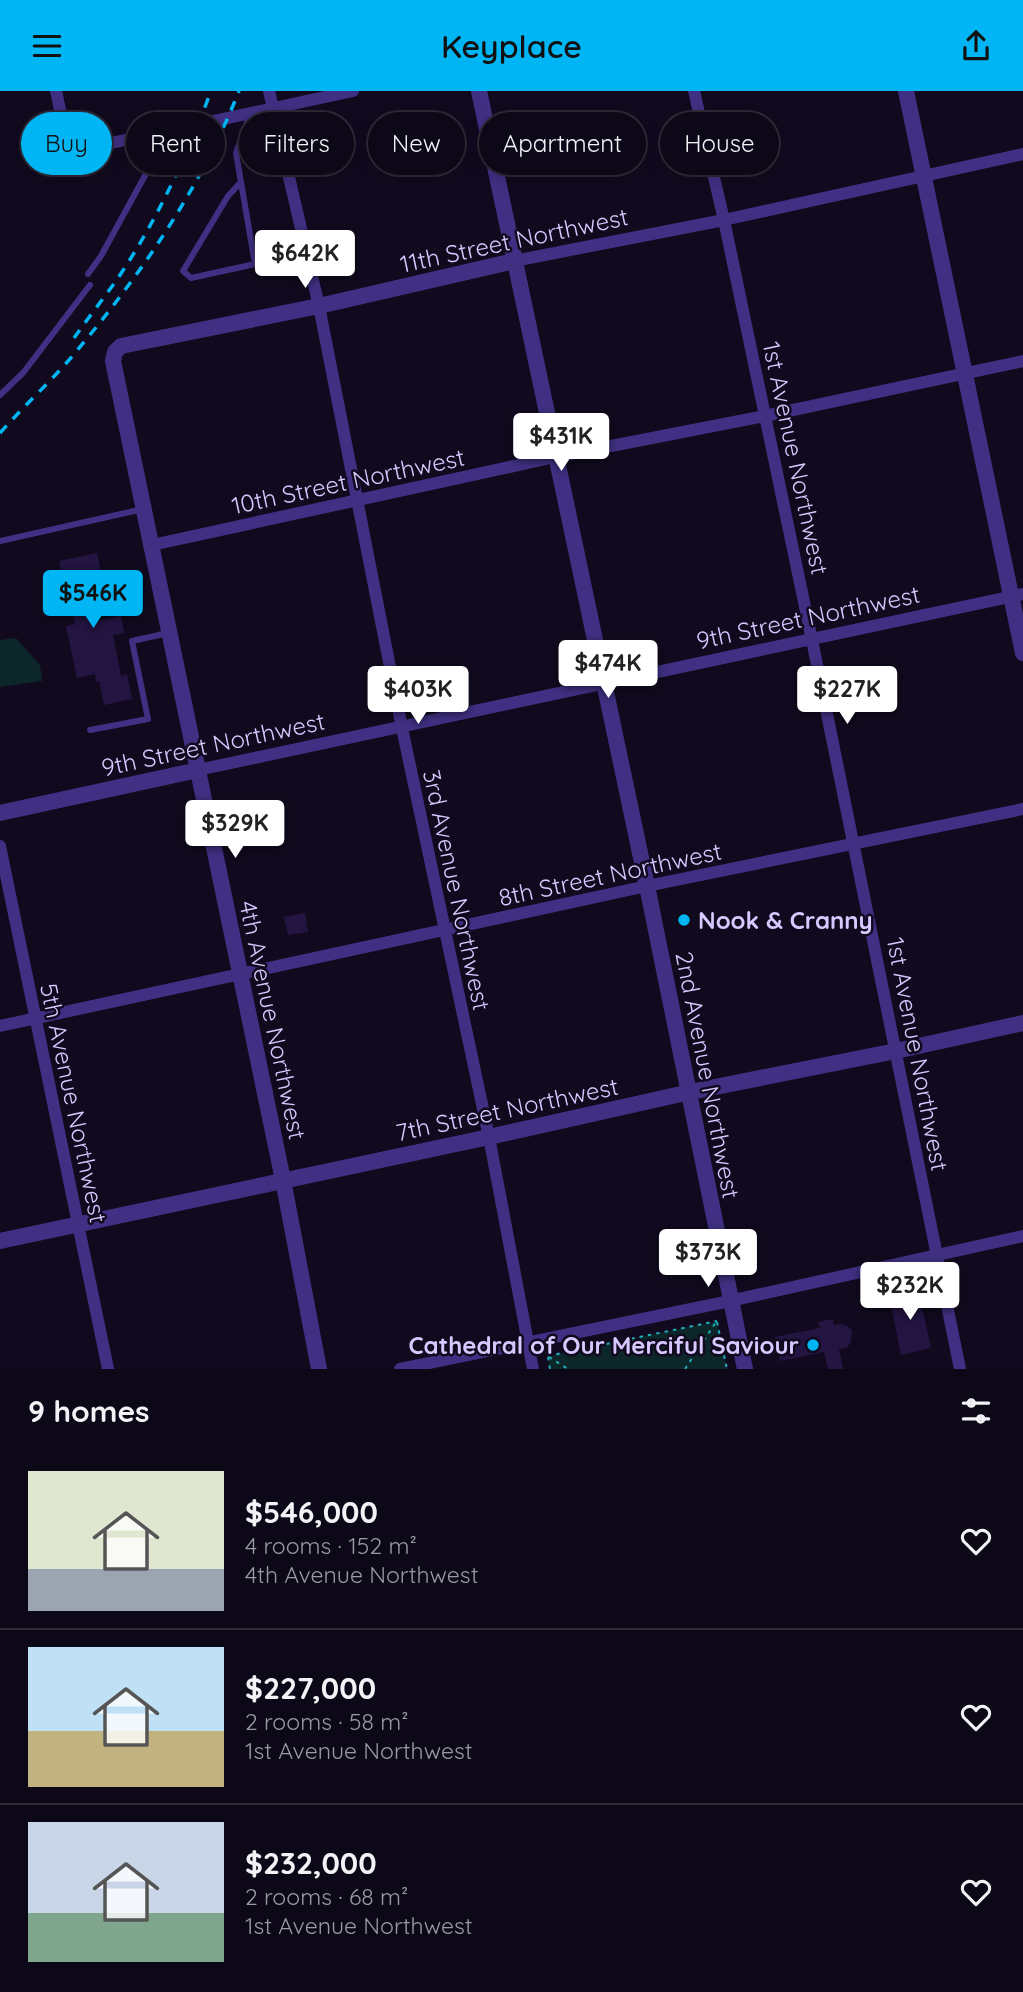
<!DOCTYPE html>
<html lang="en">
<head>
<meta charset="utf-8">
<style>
	:root { --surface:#0d0817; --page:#1b1624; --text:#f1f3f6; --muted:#9a9aa1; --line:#2d2936; --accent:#00b5f3 }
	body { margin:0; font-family:Quicksand,sans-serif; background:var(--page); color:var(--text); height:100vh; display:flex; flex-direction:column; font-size:26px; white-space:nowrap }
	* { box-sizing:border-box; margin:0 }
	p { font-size:23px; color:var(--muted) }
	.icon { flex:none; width:38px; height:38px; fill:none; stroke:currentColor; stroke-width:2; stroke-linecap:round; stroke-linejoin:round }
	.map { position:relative; height:1278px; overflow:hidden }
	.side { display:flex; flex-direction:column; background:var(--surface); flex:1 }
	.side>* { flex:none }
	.guide { position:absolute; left:21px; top:21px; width:982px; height:63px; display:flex; gap:14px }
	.price { position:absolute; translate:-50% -60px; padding:0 16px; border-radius:7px; background:#fff; color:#222; font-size:23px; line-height:46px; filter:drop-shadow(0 2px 4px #0008) }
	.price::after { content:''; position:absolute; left:50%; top:42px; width:21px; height:16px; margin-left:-10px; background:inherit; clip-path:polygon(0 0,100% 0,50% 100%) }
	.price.selected { background:var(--accent); color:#111 }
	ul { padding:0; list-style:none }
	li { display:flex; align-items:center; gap:21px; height:175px; padding:0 28px }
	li+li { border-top:2px solid var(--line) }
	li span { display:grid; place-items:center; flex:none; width:196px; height:140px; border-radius:0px; color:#555 }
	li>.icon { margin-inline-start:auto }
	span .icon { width:84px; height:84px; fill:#fffc; stroke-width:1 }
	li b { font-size:30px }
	h2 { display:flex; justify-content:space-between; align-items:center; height:84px; padding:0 28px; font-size:30px }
	.chip { padding:0 24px; border-radius:32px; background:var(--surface); box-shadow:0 4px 18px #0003,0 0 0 2px var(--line); font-size:24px; line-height:63px }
	.chip.selected { background:var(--accent); color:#111 }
	header { display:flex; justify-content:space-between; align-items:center; height:91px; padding:0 28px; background:var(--accent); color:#111; font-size:32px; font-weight:600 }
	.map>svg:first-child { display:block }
	.green { fill:#0c2629 }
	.building { fill:#241442 }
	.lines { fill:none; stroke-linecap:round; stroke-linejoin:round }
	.path { stroke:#21acba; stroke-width:2; stroke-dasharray:3.5 5; stroke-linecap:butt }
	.service { stroke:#403083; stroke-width:6 }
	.minor { stroke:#403083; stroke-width:12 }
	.tertiary { stroke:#403083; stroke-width:16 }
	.rail { stroke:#00b5f3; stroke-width:3.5; stroke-dasharray:10 9; stroke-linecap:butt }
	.poi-dot { fill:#00b5f3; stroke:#110a1f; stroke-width:2.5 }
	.labels { text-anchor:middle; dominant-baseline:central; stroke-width:5; stroke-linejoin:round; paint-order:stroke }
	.street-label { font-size:24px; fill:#d7c8ff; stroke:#110a1f }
	.poi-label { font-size:24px; font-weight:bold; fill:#d7c8ff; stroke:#110a1f; text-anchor:start }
</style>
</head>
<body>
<header><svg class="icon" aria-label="menu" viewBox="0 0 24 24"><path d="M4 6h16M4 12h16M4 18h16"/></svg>Keyplace<svg class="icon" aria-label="share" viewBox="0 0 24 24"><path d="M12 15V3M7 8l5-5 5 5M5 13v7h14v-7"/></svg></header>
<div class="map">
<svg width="1023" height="1278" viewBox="0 0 1023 1278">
	<rect width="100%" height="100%" fill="#110a1f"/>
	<!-- green -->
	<g class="green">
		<polygon points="16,547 40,574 42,590 0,596 0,549"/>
		<polygon points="717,1230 727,1278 550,1278 548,1265"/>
	</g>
	<!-- building -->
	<g class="building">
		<polygon points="97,462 103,492 91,494 98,530 121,525 124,542 113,544 121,585 127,583 132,608 104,614 99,590 96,591 95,583 77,587 66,535 75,533 59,470"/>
		<polygon points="305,822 308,841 288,844 284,826"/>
		<polygon points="918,1197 931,1257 901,1264 889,1204"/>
		<polygon points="833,1228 834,1234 841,1233 848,1235 852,1240 851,1251 847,1257 839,1258 843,1278 828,1278 824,1261 780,1270 775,1246 820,1237 818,1231"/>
	</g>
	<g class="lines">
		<!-- path -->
		<g class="path">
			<polyline points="717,1231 727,1278"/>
			<polyline points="548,1265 717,1230"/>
			<polyline points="548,1266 550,1278"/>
			<polyline points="549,1266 568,1278"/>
			<polyline points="685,1278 716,1231"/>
		</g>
		<!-- service -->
		<g class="service">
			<polyline points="241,91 228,105 183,180 191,187 255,173 236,62 250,23"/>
			<polyline points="88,183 101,165 148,79 154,44"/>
			<polyline points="0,304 23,282 90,194"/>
			<polyline points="0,450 143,418"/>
			<polyline points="90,639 148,628 132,550 168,542"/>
		</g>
		<!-- minor -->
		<g class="minor">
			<polyline points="56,0 69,61 353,0"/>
			<polyline points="269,0 319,215 402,637 489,1046 533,1278"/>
			<polyline points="694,0 724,129 812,549 960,1278"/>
			<polyline points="514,170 724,129 1023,63"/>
			<polyline points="152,454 555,366 765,325 1023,270"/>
			<polyline points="198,679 1023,503"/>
			<polyline points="0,755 108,1278"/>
			<polyline points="0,935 647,795 1023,718"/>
			<polyline points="400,1278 730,1210 1023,1145"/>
		</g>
		<!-- tertiary -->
		<g class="tertiary">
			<polyline points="479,0 647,795 745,1278"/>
			<polyline points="906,0 1023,562"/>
			<polyline points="0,722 198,679"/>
			<polyline points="0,1150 489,1046 690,1001 896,960 1023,932"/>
			<polyline points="319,1278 283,1089 113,270 115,261 121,255 319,215 514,170"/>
		</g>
		<!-- rail -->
		<g class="rail">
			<path d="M74,247C88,227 104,207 118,187C157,129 187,65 211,0"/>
			<path d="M0,342C22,317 47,294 69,269C138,188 200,99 239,0"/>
		</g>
	</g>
	<!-- markers -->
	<g class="poi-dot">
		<circle cx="684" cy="829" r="7"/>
		<circle cx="813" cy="1254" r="7"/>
	</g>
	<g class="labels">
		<!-- street labels -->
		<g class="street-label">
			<text transform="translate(514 149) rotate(-12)">11th Street Northwest</text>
			<text transform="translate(796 367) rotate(78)">1st Avenue Northwest</text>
			<text transform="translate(348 390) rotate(-12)">10th Street Northwest</text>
			<text transform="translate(808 526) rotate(-12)">9th Street Northwest</text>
			<text transform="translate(213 653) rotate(-12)">9th Street Northwest</text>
			<text transform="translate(610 783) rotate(-12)">8th Street Northwest</text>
			<text transform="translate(457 799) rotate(78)">3rd Avenue Northwest</text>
			<text transform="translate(273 929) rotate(78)">4th Avenue Northwest</text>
			<text transform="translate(918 963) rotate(79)">1st Avenue Northwest</text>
			<text transform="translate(708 984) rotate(79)">2nd Avenue Northwest</text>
			<text transform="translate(74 1012) rotate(78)">5th Avenue Northwest</text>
			<text transform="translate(507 1018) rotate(-12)">7th Street Northwest</text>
		</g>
		<!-- poi labels -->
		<g class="poi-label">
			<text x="698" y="829">Nook &amp; Cranny</text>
			<text x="799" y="1254" text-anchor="end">Cathedral of Our Merciful Saviour</text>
		</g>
	</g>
</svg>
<b class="price" style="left:305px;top:199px">$642K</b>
<b class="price" style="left:561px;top:382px">$431K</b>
<b class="price selected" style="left:93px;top:539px">$546K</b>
<b class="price" style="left:608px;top:609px">$474K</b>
<b class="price" style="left:418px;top:635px">$403K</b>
<b class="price" style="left:847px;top:635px">$227K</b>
<b class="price" style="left:235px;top:769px">$329K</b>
<b class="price" style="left:708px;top:1198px">$373K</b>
<b class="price" style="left:910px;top:1231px">$232K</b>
<div class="guide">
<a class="chip selected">Buy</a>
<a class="chip">Rent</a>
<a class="chip">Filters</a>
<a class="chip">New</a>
<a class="chip">Apartment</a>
<a class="chip">House</a>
</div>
</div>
<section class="side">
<h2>9 homes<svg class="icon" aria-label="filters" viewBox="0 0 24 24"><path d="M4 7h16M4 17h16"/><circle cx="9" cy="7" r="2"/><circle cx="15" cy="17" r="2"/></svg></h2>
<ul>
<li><span style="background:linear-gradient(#dfe7d0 70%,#9aa5b1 0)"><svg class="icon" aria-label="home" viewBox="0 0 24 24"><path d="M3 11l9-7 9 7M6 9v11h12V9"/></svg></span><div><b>$546,000</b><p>4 rooms · 152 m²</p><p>4th Avenue Northwest</p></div><svg class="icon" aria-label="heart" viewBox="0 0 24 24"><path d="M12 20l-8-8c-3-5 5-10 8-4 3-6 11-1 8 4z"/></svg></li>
<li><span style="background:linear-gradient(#bfe0f5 60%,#c2b280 0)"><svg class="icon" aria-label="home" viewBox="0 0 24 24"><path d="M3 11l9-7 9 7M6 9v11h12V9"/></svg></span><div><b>$227,000</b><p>2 rooms · 58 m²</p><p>1st Avenue Northwest</p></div><svg class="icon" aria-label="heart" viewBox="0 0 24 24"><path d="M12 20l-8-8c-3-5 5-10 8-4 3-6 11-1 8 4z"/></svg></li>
<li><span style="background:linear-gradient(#c9d6e8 65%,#7fa58c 0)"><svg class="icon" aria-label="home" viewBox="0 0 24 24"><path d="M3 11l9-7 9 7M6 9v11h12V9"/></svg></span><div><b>$232,000</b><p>2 rooms · 68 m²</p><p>1st Avenue Northwest</p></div><svg class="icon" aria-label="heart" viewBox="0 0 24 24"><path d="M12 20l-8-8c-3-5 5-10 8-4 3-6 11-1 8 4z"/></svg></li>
</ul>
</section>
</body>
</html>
